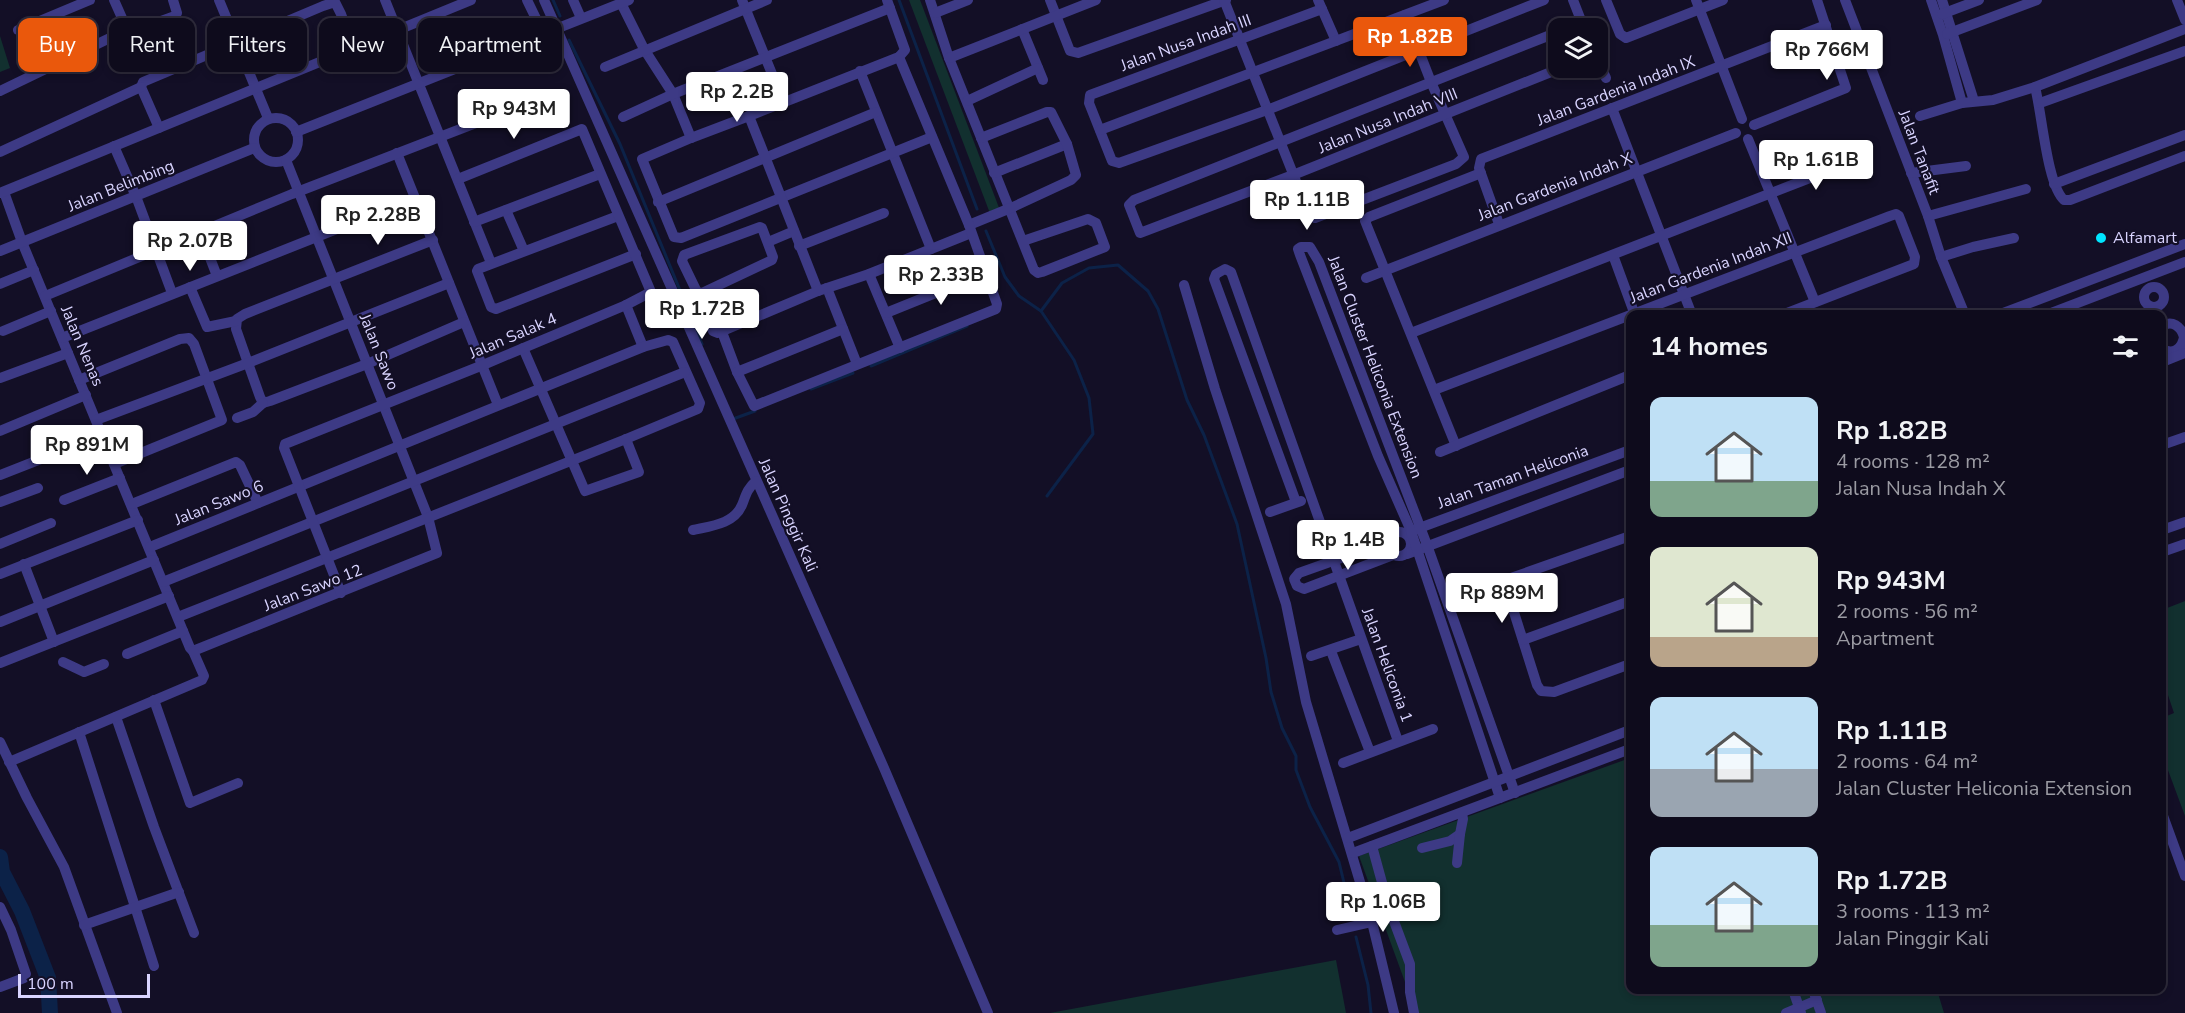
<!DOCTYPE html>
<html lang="en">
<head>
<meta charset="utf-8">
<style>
	:root { --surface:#0e0b1c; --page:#171425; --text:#f1f3f6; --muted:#9b9ba3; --line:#2e2b3b; --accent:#ea580c }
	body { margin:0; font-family:"Nunito Sans",sans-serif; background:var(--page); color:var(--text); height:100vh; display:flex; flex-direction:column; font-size:22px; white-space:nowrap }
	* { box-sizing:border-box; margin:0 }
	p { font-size:20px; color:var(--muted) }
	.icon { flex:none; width:33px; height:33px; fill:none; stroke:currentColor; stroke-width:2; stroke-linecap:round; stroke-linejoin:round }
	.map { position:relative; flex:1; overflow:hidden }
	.drawer { position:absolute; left:1626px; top:310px; width:540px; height:684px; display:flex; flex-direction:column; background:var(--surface); border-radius:12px; box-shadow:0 3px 9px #0003,0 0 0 2px var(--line) }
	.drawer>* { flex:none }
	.hud { position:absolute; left:18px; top:18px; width:570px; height:54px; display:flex; gap:12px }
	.controls { position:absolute; left:1548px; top:18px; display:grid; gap:12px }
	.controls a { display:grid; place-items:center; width:60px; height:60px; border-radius:12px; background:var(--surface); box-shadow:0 3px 9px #0003,0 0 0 2px var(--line); font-size:30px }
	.scale { position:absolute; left:18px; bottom:15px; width:132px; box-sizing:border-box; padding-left:6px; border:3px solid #d9d4ff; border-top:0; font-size:16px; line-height:21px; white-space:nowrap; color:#d9d4ff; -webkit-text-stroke:4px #130f26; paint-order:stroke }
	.price { position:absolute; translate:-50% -51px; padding:0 14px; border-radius:6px; background:#fff; color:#222; font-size:20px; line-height:39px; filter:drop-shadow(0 2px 3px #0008) }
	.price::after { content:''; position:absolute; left:50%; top:36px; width:18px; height:14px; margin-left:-9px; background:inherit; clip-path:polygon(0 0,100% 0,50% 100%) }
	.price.current { background:var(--accent); color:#fff }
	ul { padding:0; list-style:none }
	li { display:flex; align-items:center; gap:18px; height:150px; padding:0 24px }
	li span { display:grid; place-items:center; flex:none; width:168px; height:120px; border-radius:12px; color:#555 }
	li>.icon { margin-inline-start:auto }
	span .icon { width:72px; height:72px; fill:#fffc; stroke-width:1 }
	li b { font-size:26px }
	h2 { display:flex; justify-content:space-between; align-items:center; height:72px; padding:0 24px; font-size:26px }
	.chip { padding:0 21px; border-radius:12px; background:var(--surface); box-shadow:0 3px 9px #0003,0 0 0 2px var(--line); font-size:21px; line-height:54px }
	.chip.current { background:var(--accent); color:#fff }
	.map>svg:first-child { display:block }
	.green { fill:#12302f }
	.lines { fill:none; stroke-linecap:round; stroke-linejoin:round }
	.stream { stroke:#0c2248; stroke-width:3 }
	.river { stroke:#0c2248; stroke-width:16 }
	.minor { stroke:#3d3a85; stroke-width:10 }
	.poi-dot { fill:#00e5ff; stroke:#130f26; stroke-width:2 }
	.labels { text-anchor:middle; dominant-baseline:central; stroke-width:4.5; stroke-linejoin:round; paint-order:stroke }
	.street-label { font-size:16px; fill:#d9d4ff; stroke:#130f26 }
	.poi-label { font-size:16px; fill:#d9d4ff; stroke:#130f26; text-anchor:start }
</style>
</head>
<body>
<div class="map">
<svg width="2185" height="1013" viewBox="0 0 2185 1013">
	<rect width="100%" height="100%" fill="#130f26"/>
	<!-- green -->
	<g class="green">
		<polygon points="909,0 920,0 1001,213 991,216"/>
		<polygon points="0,36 10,68 0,72"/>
		<polygon points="2185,601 2185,816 2162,754 2162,718 2174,713 2162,677 2162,610"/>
		<polygon points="1630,758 1630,990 1937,990 1944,1013 1410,1013 1405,982 1359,856"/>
		<polygon points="1336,960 1346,1013 1050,1013"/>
	</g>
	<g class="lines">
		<!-- stream -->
		<g class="stream">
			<polyline points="553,0 560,16"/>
			<polyline points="899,0 977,209"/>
			<polyline points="569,40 620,144 702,344"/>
			<polyline points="986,231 1005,277 1019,296 1041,311 1074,360 1089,398 1093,434 1047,496"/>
			<polyline points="1041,311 1062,283 1089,268 1118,265 1148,291 1158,309 1187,400 1204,435 1237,524 1266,658 1271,692 1282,728 1296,756 1296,770 1310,807 1339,862 1352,916"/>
			<polyline points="871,366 967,326"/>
			<polyline points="811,389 853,373"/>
			<polyline points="733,419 755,411"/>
			<polyline points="1356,937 1368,985 1371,1013"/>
		</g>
		<!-- river -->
		<polyline class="river" points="0,857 2,872 22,911 48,978 50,1013"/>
		<!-- minor -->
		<g class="minor">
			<polyline points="114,0 126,27 139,29 175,16 177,13 173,0"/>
			<polyline points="219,0 268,118"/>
			<polyline points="385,0 491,263"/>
			<polyline points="527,0 544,35"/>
			<polyline points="544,0 884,768 988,1013"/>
			<polyline points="573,0 581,18"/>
			<polyline points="742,0 783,101"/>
			<polyline points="930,0 949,58 1034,270 1038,273 1042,272 1105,247 1096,223 1088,219 1023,241"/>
			<polyline points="1050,0 1070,51 1078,53 1226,0"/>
			<polyline points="1224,0 1309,214 1315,218 1456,164 1464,157 1431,82 1405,15"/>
			<polyline points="1318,0 1336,41"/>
			<polyline points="1573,0 1584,28"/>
			<polyline points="1606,0 1620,34 1626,38 1723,0"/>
			<polyline points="1696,0 1742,119"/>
			<polyline points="1845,0 1928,216 1941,257 1965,315"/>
			<polyline points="1931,0 1943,35 1962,103"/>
			<polyline points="1942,0 1974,101"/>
			<polyline points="2177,0 2185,20"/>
			<polyline points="621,3 644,49 673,94 691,138"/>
			<polyline points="1322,9 1090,95 1089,103 1112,161 1119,163 1267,110 1544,0"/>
			<polyline points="935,13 968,0"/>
			<polyline points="1942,14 1979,0"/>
			<polyline points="1567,28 1582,23"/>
			<polyline points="1022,29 1043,80"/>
			<polyline points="18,30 90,0"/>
			<polyline points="1558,32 1134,200 1129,205 1140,233 1293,175 1561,68"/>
			<polyline points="1947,34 2037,0"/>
			<polyline points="949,58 1096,0"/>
			<polyline points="1598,61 1606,78"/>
			<polyline points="605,67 767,0"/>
			<polyline points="860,71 931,249"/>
			<path d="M2035,87C2042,113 2047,185 2064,200H2070L2185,156"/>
			<polyline points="0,91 114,36"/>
			<polyline points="967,101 1038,68"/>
			<polyline points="2040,103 2185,51"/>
			<polyline points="1612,108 1692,315"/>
			<polyline points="749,116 691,138 642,159 674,237 681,238 932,137"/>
			<polyline points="1920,116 1962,103 1993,100 2035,87 2185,29"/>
			<polyline points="623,117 673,94 890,8"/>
			<circle cx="276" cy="140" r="22"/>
			<polyline points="1754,125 1846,88 1817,0"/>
			<polyline points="159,128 141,87 143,82 323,6 335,2 341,14 353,48"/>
			<polyline points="1100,130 1444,0"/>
			<polyline points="296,132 629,0"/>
			<polyline points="1748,139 1815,302"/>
			<polyline points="114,146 137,199 172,293"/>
			<polyline points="0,152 141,87"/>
			<polyline points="397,153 498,405"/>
			<polyline points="994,173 1067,144"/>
			<polyline points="1911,173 1966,166"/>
			<polyline points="2054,184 2185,135"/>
			<polyline points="4,192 22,242 190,648 193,651 437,553 428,517 286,160"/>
			<polyline points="0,193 471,0"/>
			<polyline points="658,202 876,112"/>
			<polyline points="506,210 524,251"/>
			<polyline points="618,216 478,269 477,271 491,307 496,309 636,254"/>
			<polyline points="1928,216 2026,189"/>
			<polyline points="474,222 600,174"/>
			<polyline points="1499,224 1479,168 1481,159 1826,25"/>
			<polyline points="969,225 1013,207 1071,180 1076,175 1067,144 1051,112 1047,112 981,138"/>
			<polygon points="760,227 762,228 773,257 772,260 702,293 697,292 682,261 684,255"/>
			<polyline points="200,232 217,276"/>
			<polyline points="433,240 245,314 237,319 236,329 260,397 263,403 270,401 367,364 464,322"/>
			<polyline points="768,242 794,231"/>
			<polyline points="799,246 884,213"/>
			<polyline points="0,251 254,148"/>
			<polyline points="1613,255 1635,315"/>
			<polyline points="1941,257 1973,247 2014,238"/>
			<polyline points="869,274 900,348"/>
			<polyline points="1366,278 1736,133"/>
			<polyline points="0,284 34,270"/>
			<polyline points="1184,285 1215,389 1286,604 1306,702 1372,922 1394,1013"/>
			<polyline points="190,287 207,327 236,321"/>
			<circle cx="2154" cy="297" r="10"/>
			<polyline points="827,288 857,364"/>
			<polyline points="818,291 749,116 899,57"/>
			<polyline points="45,296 292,194 538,99"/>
			<polyline points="626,305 643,347"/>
			<polyline points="703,310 713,331 718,333 818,291 869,274 971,233"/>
			<polyline points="886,313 985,273"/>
			<polyline points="1998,315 2185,244"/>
			<polyline points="2046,315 2185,262"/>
			<path d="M2162,326C2172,320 2181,326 2184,337C2182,349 2173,355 2162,349"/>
			<polyline points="3,331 51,311"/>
			<polyline points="722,332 737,372 754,406 996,309 997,304 969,225 899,57 905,50 887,0"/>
			<polyline points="1411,333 1851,162"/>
			<polyline points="62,338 415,198"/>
			<polyline points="523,348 585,491 639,472 626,439"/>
			<polyline points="2162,362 2185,353"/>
			<polyline points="737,372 843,329"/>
			<polyline points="0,378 68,353"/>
			<polyline points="79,380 180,339 189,338 194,344 222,420 114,464"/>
			<polyline points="1434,390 1890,216 1896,214 1899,216 1915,257 1914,264 1782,315"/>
			<polyline points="237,418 253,412 263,403"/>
			<polyline points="96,420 248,363 449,283"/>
			<polyline points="0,431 86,395"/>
			<polyline points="2162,445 2185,437"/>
			<polyline points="1456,446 1365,221 1369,217 1481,173"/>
			<polyline points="1440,452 1630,375"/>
			<polyline points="0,475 102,435"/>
			<polyline points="64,500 120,478"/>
			<polyline points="0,502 38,488"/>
			<polyline points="1296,502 1214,279 1216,274 1225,269 1231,272 1398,741"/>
			<polyline points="132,504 236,462 240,465 258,503"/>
			<polyline points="1270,512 1301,501"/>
			<path d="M693,530C711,526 734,524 742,505C746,495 747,489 756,481"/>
			<polyline points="1414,530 1630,450"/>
			<polyline points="2162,530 2185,522"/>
			<circle cx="1399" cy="544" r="12"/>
			<polyline points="1630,536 1511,578 1506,587 1537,685 1541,691 1554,692 1630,664"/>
			<polyline points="1386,542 1299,573 1294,579 1297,586 1304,589 1393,555"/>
			<polyline points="0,544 51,523"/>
			<polyline points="150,547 643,347 668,340 673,342 700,403 698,409 626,439 178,617"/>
			<polyline points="2162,552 2185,544"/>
			<polyline points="1407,554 1630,470"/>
			<polyline points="24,564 54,642"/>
			<polyline points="0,574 138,520"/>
			<polyline points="163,582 685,372"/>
			<polyline points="341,593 284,448 285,444 483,365 626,305 651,292 582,129 458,179"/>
			<polyline points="0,622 154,560"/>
			<polyline points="1523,640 1630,601"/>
			<polyline points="1331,651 1370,752"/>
			<polyline points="127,654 183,631"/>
			<polyline points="1311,656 1361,639"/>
			<polyline points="63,662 84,672 104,664"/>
			<polyline points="0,663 169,596"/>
			<polyline points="154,700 190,803 238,783"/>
			<polyline points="116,717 154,827 194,933"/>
			<polyline points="79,732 154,966"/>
			<polyline points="0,742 27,798 64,867 117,1013"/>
			<polyline points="9,762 202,680 204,676 193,651"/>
			<polyline points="1343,763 1433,729"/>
			<polyline points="1500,798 1411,531 1378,456 1300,255 1298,249 1301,247 1310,247 1319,262 1427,545 1515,793"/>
			<polyline points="2162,813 2185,876"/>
			<polyline points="1348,838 1630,730"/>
			<polyline points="1372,846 1389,908 1410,964 1410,992 1414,1013"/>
			<polyline points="1422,848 1450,841 1460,834 1463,819 1462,813"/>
			<polyline points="1353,853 1630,749"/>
			<polyline points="1457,863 1460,834"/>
			<polyline points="0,907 11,930 26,974 24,978 0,987"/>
			<polyline points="84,925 179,892"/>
			<polyline points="1337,930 1372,922"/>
			<polyline points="1793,990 1801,1013"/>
			<polyline points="1813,990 1821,1013"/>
			<polyline points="1786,1013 1817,1000"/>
		</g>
	</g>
	<!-- markers -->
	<circle class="poi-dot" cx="2101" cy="238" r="6"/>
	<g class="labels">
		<!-- street labels -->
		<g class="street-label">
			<text transform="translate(1186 43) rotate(-20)">Jalan Nusa Indah III</text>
			<text transform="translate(1616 91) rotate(-21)">Jalan Gardenia Indah IX</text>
			<text transform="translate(1388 121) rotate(-22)">Jalan Nusa Indah VIII</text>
			<text transform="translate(1919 152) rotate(69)">Jalan Tanafit</text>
			<text transform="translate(121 186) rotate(-22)">Jalan Belimbing</text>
			<text transform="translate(1555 187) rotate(-21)">Jalan Gardenia Indah X</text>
			<text transform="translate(1711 268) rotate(-21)">Jalan Gardenia Indah XII</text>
			<text transform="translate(513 336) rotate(-23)">Jalan Salak 4</text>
			<text transform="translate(82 346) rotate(67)">Jalan Nenas</text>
			<text transform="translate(379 352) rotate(68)">Jalan Sawo</text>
			<text transform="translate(1375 367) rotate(69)">Jalan Cluster Heliconia Extension</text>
			<text transform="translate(1513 477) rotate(-20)">Jalan Taman Heliconia</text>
			<text transform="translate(219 503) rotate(-22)">Jalan Sawo 6</text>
			<text transform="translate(788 515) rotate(66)">Jalan Pinggir Kali</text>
			<text transform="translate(313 588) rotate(-21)">Jalan Sawo 12</text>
			<text transform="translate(1387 665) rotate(70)">Jalan Heliconia 1</text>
		</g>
		<!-- poi labels -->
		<g class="poi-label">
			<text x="2113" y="238">Alfamart</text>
		</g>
	</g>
</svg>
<div class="controls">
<a><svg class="icon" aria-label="layers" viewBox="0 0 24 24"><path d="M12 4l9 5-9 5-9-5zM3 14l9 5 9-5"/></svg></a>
</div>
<div class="scale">100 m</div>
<b class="price current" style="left:1410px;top:68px">Rp 1.82B</b>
<b class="price" style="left:1827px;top:81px">Rp 766M</b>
<b class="price" style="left:737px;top:123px">Rp 2.2B</b>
<b class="price" style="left:514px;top:140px">Rp 943M</b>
<b class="price" style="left:1816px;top:191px">Rp 1.61B</b>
<b class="price" style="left:1307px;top:231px">Rp 1.11B</b>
<b class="price" style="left:378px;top:246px">Rp 2.28B</b>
<b class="price" style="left:190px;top:272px">Rp 2.07B</b>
<b class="price" style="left:941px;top:306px">Rp 2.33B</b>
<b class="price" style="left:702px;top:340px">Rp 1.72B</b>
<b class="price" style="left:87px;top:476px">Rp 891M</b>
<b class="price" style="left:1348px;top:571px">Rp 1.4B</b>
<b class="price" style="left:1502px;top:624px">Rp 889M</b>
<b class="price" style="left:1383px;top:933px">Rp 1.06B</b>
<div class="hud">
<a class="chip current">Buy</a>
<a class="chip">Rent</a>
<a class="chip">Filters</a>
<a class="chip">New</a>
<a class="chip">Apartment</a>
</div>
<section class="drawer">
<h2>14 homes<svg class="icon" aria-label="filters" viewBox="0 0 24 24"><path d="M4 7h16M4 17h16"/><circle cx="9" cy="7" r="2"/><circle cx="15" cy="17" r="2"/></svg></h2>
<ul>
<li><span style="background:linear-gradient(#bfe0f5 70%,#7fa58c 0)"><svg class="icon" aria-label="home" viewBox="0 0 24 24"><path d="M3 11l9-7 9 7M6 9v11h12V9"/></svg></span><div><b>Rp 1.82B</b><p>4 rooms · 128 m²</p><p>Jalan Nusa Indah X</p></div></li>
<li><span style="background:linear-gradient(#dfe7d0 75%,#b9a48a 0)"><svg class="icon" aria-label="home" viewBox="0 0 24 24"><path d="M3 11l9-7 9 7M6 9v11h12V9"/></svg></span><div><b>Rp 943M</b><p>2 rooms · 56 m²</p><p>Apartment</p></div></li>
<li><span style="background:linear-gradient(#bfe0f5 60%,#9aa5b1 0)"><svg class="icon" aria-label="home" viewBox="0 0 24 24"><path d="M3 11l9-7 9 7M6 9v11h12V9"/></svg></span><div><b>Rp 1.11B</b><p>2 rooms · 64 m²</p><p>Jalan Cluster Heliconia Extension</p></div></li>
<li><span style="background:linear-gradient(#bfe0f5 65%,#7fa58c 0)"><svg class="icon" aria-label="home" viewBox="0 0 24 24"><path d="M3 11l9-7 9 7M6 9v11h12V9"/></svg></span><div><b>Rp 1.72B</b><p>3 rooms · 113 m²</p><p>Jalan Pinggir Kali</p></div></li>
</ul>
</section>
</div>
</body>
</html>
